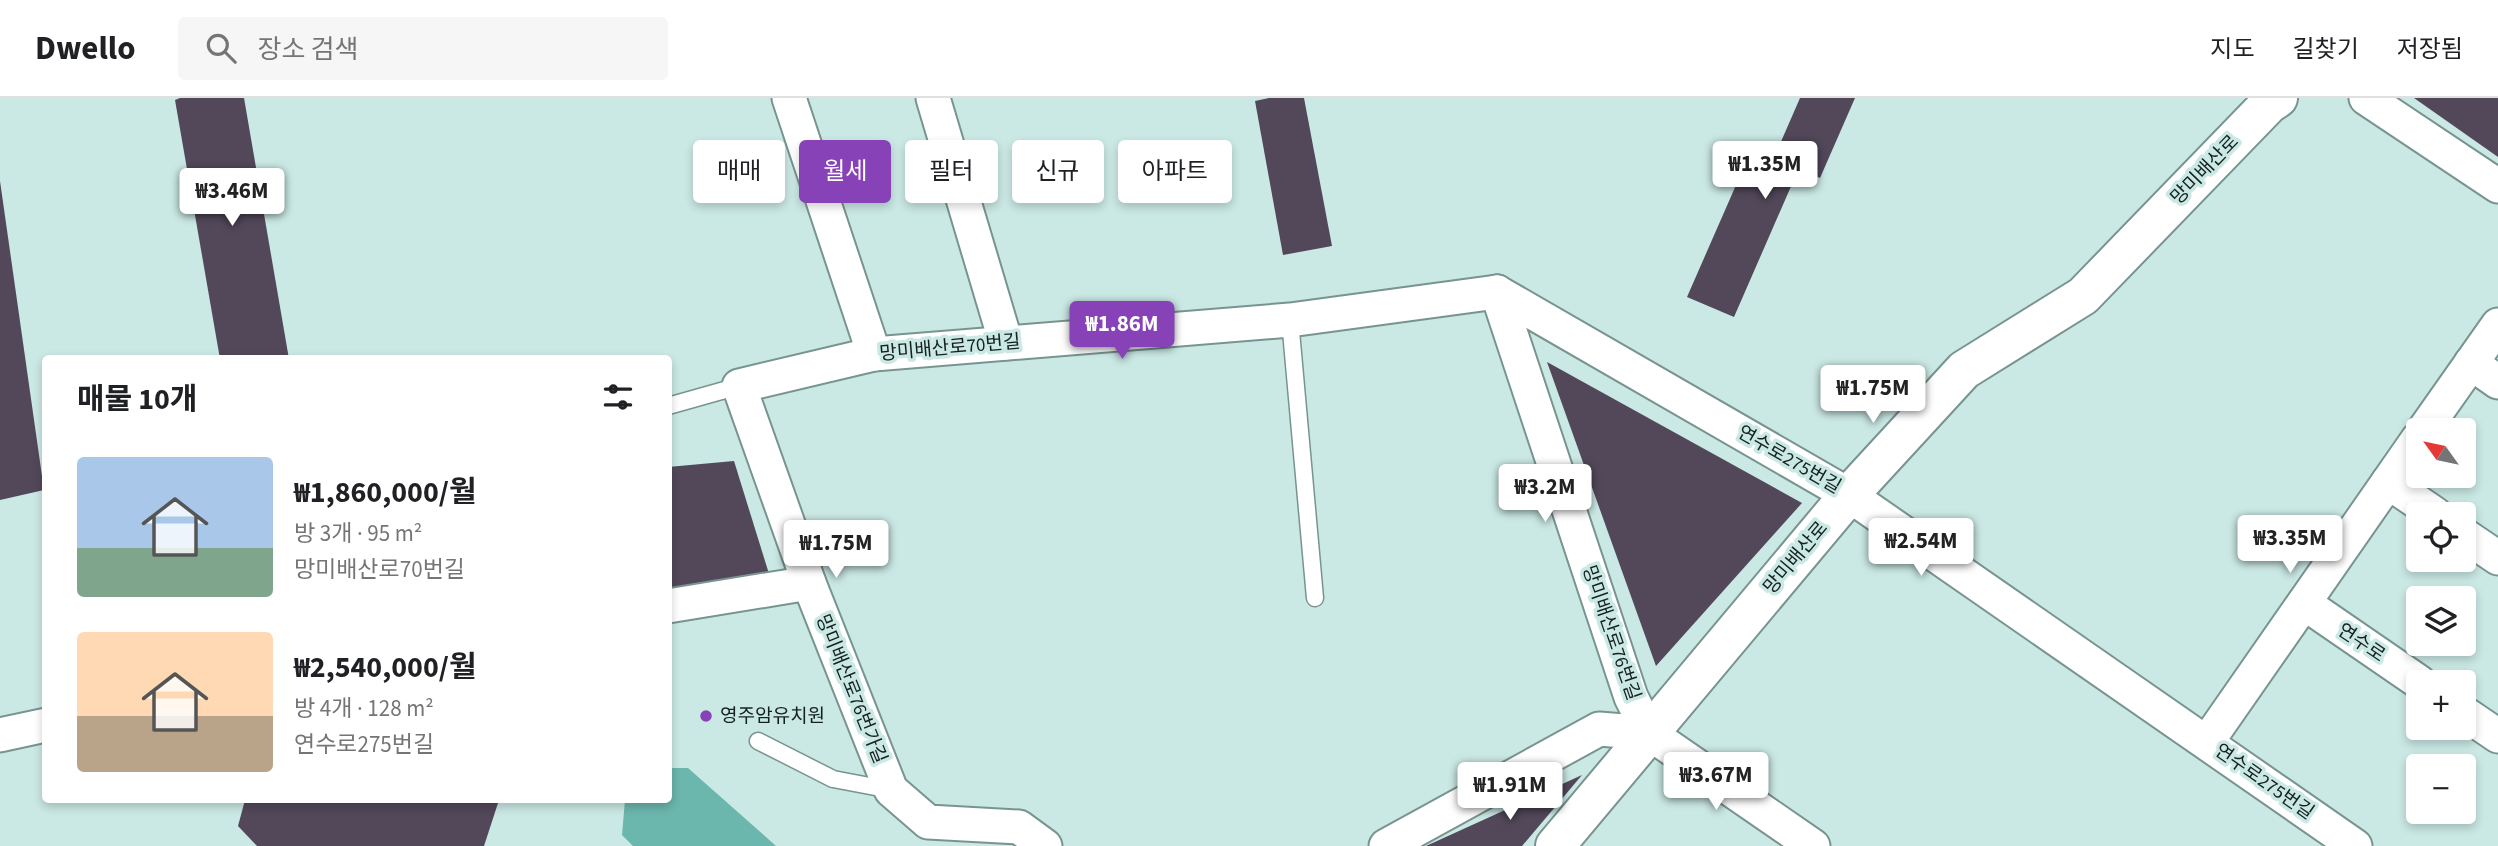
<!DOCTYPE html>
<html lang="ko">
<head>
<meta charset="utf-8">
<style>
	:root { --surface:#fff; --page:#f6f6f6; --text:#202124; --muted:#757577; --line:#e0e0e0; --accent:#8642b6 }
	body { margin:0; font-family:"Source Sans 3","Noto Sans KR",sans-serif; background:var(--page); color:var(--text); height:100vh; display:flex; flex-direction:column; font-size:26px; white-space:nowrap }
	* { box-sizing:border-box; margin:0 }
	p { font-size:23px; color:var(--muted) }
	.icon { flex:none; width:38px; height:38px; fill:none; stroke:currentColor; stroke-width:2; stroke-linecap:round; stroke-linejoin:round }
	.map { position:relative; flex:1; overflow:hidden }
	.panel { position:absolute; left:42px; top:257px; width:630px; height:448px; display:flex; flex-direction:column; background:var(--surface); border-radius:7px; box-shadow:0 4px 10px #0003 }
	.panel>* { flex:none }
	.guide { position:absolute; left:693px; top:42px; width:665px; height:63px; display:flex; gap:14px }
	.needle { width:46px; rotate:303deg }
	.fabs { position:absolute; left:2406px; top:320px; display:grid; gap:14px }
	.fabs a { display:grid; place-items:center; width:70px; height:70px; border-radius:7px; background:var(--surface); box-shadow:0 4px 10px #0003; font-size:35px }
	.price { position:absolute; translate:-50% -60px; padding:0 16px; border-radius:7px; background:#fff; color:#222; font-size:23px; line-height:46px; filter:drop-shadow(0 2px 4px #0008) }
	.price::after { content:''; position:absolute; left:50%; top:42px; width:21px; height:16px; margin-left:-10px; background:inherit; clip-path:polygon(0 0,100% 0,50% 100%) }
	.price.current { background:var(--accent); color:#fff }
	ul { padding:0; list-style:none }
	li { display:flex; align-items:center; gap:21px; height:175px; padding:0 35px }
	li span { display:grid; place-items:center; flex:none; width:196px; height:140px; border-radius:7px; color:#555 }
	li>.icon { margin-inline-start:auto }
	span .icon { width:84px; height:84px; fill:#fffc; stroke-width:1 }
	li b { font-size:30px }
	h2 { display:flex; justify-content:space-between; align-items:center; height:84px; padding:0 35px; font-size:30px }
	.chip { padding:0 24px; border-radius:7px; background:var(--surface); box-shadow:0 4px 10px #0003; font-size:24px; line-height:63px }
	.chip.current { background:var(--accent); color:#fff }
	header { display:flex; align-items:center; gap:42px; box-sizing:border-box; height:98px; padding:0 35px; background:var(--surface); border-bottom:2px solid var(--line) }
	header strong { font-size:33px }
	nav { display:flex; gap:38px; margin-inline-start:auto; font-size:24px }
	.search { width:490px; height:63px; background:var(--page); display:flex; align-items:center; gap:18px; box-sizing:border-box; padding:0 24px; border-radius:7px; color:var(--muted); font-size:26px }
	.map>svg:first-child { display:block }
	.forest { fill:#6bb6ad }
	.building { fill:#52485a }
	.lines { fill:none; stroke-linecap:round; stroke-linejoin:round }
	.service-casing { stroke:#789490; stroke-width:19 }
	.minor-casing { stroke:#789490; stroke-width:37 }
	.tertiary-casing { stroke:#789490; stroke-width:42 }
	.service { stroke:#fff; stroke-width:16 }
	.minor { stroke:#fff; stroke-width:33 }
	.tertiary { stroke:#fff; stroke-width:38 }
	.poi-dot { fill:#8642b6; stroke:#cae8e4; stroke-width:2.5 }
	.labels { text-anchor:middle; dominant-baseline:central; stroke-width:7; stroke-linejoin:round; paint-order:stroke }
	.street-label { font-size:19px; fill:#15201f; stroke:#cae8e4 }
	.poi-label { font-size:19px; fill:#15201f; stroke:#cae8e4; text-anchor:start }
</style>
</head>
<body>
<header>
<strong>Dwello</strong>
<div class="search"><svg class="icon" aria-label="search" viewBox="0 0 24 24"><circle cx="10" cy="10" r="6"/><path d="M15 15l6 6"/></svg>장소 검색</div>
<nav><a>지도</a><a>길찾기</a><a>저장됨</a></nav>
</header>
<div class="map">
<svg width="2498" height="748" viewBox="0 0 2498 748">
	<rect width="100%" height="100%" fill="#cae8e4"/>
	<!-- forest -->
	<polygon class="forest" points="669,670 688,670 776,748 633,748 622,737 625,702 668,702"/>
	<!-- building -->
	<g class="building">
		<polygon points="180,0 244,0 289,261 220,261 175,2"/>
		<polygon points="1269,0 1304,0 1332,148 1283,157 1255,3"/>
		<polygon points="1800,0 1855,0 1820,80 1799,70 1734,219 1687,199 1754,46 1776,55"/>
		<polygon points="2414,0 2498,0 2498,59"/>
		<polygon points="0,83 44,392 0,402"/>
		<polygon points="1547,264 1802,405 1656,568"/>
		<polygon points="734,363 774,492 668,507 668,369"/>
		<polygon points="1582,677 1522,748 1426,748"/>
		<polygon points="245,702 499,702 484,748 257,748 238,728"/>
	</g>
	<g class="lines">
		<defs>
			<g id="service">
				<polyline points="1290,222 1315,500"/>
				<polyline points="668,308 739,288"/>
				<polyline points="758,643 833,681 891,692"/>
			</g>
			<g id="minor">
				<polyline points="789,0 874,256"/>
				<polyline points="933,0 1006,245"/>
				<polyline points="2366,0 2498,88"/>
				<polyline points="1497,194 1849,397 2355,748"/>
				<polyline points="1497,194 1631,599 1649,635 1813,748"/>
				<polyline points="2471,265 2498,284"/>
				<polyline points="2424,332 2498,227"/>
				<polyline points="2388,384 2435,416"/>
				<polyline points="2464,437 2498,460"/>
				<polyline points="2304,505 2419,584"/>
				<polyline points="668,508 809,485"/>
				<polyline points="2464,615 2498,638"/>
				<polyline points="0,637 46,627"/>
				<polyline points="2207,644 2418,341"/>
				<polyline points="1045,748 1019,729 928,724 891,692 809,485 739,288 874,256 1290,222 1497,194"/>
				<polyline points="1386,748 1599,631 1649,635"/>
			</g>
			<polyline id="tertiary" points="1555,748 1849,397 1964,272 2083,198 2269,6 2278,0"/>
		</defs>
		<!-- service casing -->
		<use href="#service" class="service-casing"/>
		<!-- minor casing -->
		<use href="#minor" class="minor-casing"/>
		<!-- tertiary casing -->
		<use href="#tertiary" class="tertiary-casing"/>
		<!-- service -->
		<use href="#service" class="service"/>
		<!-- minor -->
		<use href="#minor" class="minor"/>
		<!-- tertiary -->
		<use href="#tertiary" class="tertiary"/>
	</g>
	<!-- markers -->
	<circle class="poi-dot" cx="706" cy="618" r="7"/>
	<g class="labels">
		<!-- street labels -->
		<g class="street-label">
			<text transform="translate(2205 72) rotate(-46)">망미배산로</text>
			<text transform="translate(950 250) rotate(-5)">망미배산로70번길</text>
			<text transform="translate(1789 362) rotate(30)">연수로275번길</text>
			<text transform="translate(1796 460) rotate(-50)">망미배산로</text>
			<text transform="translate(1611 535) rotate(71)">망미배산로76번길</text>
			<text transform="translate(2361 545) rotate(34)">연수로</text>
			<text transform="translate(851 591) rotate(68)">망미배산로76번가길</text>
			<text transform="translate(2264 684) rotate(35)">연수로275번길</text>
		</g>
		<!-- poi labels -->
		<g class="poi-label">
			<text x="720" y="618">영주암유치원</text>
		</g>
	</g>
</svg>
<div class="fabs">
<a><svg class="needle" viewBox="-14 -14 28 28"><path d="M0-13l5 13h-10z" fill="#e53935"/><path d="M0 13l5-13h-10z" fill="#757577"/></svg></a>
<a><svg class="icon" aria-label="locate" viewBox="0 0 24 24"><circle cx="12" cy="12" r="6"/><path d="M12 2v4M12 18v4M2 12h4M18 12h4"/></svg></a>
<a><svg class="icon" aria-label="layers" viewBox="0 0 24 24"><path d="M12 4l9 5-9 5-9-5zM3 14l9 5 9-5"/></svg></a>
<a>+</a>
<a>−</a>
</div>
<b class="price" style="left:1765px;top:103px">₩1.35M</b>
<b class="price" style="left:232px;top:130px">₩3.46M</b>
<b class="price current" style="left:1122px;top:263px">₩1.86M</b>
<b class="price" style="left:1873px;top:327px">₩1.75M</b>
<b class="price" style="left:1545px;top:426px">₩3.2M</b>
<b class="price" style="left:2290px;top:477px">₩3.35M</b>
<b class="price" style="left:1921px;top:480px">₩2.54M</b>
<b class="price" style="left:836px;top:482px">₩1.75M</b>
<b class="price" style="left:1716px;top:714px">₩3.67M</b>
<b class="price" style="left:1510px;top:724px">₩1.91M</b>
<div class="guide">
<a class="chip">매매</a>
<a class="chip current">월세</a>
<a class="chip">필터</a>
<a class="chip">신규</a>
<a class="chip">아파트</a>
</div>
<section class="panel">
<h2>매물 10개<svg class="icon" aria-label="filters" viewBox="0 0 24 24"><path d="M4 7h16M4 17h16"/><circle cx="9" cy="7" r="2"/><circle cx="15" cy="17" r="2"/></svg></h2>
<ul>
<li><span style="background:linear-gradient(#a9c7e8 65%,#7fa58c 0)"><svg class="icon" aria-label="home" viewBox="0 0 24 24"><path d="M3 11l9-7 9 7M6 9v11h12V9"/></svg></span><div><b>₩1,860,000/월</b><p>방 3개 · 95 m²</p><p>망미배산로70번길</p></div></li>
<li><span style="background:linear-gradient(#ffd9b3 60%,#b9a48a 0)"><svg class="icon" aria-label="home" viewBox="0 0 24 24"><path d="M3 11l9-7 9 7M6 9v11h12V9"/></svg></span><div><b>₩2,540,000/월</b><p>방 4개 · 128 m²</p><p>연수로275번길</p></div></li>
</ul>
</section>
</div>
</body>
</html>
